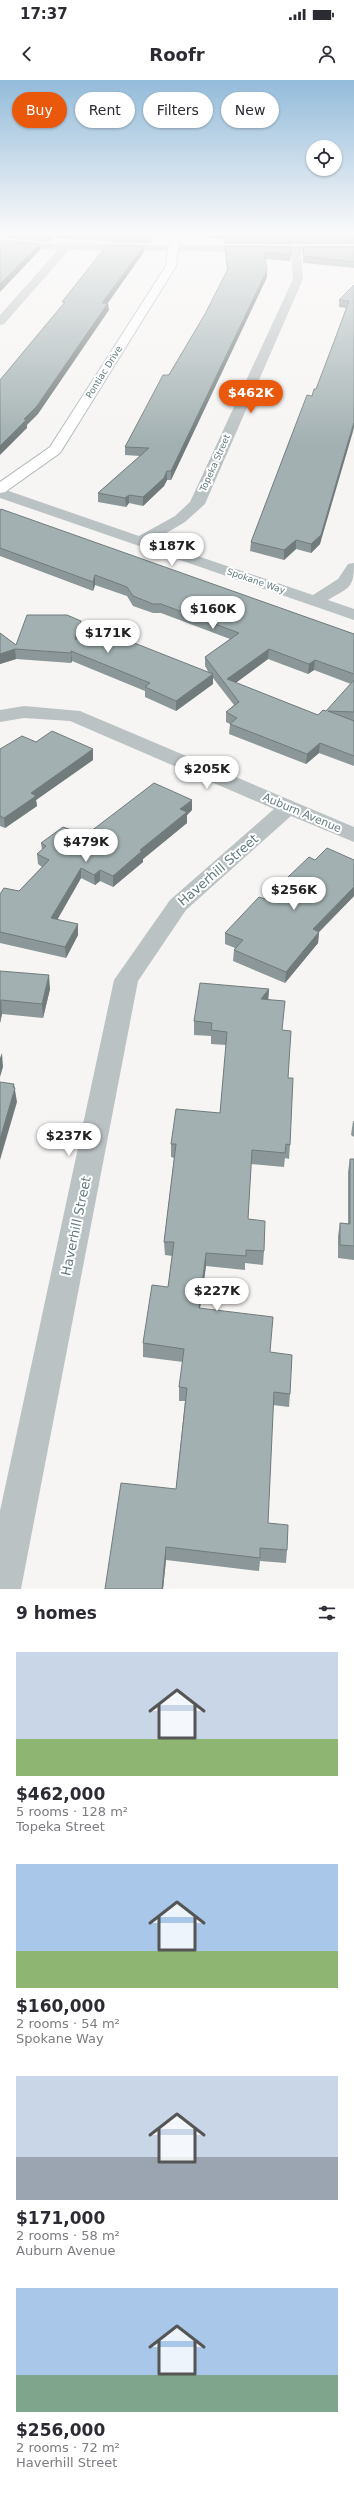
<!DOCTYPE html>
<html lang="en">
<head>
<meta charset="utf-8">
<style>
	:root { --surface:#fff; --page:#f2f2f3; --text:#2b2b33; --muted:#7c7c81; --accent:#ea580c }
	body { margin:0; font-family:"DejaVu Sans",sans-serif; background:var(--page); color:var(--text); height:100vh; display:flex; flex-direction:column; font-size:15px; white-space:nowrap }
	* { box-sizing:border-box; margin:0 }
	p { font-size:13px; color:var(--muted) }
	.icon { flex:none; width:22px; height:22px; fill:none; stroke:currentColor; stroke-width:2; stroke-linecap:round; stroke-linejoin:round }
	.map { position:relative; height:1509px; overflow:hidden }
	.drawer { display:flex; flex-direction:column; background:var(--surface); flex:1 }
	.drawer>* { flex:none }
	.guide { position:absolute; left:12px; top:12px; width:330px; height:36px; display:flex; gap:8px }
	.controls { position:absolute; left:306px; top:60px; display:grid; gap:8px }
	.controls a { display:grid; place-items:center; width:36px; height:36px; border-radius:50%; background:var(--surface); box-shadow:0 1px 3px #0004; font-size:20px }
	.price { position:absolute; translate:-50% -34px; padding:0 9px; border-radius:14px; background:#fff; color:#222; font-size:13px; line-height:26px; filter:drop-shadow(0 1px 2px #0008) }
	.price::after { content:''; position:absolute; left:50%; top:24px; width:12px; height:9px; margin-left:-6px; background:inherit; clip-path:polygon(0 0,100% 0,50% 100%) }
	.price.active { background:var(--accent); color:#fff }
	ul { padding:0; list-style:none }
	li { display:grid; align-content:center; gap:8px; height:212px; padding:0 16px }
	li span { display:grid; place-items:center; height:124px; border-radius:0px; color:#555 }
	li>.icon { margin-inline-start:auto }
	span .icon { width:72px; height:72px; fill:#fffc; stroke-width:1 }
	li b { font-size:17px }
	h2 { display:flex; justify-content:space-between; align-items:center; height:48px; padding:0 16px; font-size:17px }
	.chip { padding:0 14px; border-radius:18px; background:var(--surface); box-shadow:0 1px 3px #0004; font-size:14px; line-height:36px }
	.chip.active { background:var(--accent); color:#fff }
	.status { display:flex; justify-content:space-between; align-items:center; height:28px; padding:0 20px; background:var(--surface); direction:ltr }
	.status svg { height:11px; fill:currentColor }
	header { display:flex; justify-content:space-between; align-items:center; height:52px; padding:0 16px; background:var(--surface); font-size:18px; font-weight:700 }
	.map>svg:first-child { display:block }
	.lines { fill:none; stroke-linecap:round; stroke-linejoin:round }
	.secondary-casing { stroke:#adb7b8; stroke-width:2 }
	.minor { fill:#bbc2c3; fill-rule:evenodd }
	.secondary { fill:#fff; fill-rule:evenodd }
	.wall { fill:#8b9798; fill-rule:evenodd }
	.shaded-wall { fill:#717b7c }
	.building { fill:#a2b0b1; stroke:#717b7c }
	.labels { text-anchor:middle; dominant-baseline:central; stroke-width:4; stroke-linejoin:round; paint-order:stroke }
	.far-street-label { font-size:9px; fill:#627a7d; stroke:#fff }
	.street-label { font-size:11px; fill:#627a7d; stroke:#fff }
	.near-street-label { font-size:13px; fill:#627a7d; stroke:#fff }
</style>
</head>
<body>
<div class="status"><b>17:37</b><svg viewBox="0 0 49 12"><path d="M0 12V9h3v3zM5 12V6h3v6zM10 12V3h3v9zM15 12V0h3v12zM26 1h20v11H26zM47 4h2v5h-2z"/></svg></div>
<header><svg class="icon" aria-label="back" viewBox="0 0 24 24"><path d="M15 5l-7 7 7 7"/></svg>Roofr<svg class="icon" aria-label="person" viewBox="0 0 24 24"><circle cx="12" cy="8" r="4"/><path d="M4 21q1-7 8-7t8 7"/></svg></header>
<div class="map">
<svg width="354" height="1509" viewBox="0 0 354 1509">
	<rect width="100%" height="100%" fill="#f6f5f3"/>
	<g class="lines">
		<defs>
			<polygon id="secondary" points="170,152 180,152 176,186 60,373 5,412 0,413 0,402 50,367 166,186"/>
		</defs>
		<!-- secondary casing -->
		<use href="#secondary" class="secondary-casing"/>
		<!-- minor -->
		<g class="minor">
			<path d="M0,159L53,164L354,166V172H301L303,199L205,424L185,442L153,461L313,515L338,499L348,484L354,483C354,509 349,507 328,520L354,529V540L0,418V408L139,456L175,436L190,422L293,199L291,172L69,170L4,244L0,245V235L58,170L0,165Z"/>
			<polygon points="24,626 80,631 354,747 354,762 291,736 186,830 138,901 21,1509 0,1509 0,1431 114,900 170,820 274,729 70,641 24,638 0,642 0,630"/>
		</g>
		<!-- secondary -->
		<use href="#secondary" class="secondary"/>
	</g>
	<!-- wall -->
	<g class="wall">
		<polygon points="5,152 151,152 151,163 114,163 114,161 52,158 48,162 5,158"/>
		<polygon points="207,152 354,152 354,164 224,164 224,159 206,158"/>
		<polygon points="225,166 291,175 290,181 265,179 267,197 171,400 167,400 164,406 143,426 129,423 126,427 98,422 98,413 140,376 125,375 125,367 205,234 227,190 225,173"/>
		<polygon points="303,167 354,167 354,188 303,183"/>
		<polygon points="354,205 320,464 311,473 296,469 284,480 250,471 251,462 312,316 316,309 346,228 339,227 339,220"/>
		<path d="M0,430L354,554V686L319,673L306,684L229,654L230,644L226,642V632L234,625L213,598V604L176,631L145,617V611L72,581L71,583L16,579L0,584V553L16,565L81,551L79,559L209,593L205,586V577L230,559L161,533H153L133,526L127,516L95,505L93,511L0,476ZM268,579L308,594L314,590L351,604L326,631L318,635L235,603Z"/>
		<polygon points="36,662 93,669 93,680 36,720 37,726 5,748 0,746 0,669"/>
		<polygon points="192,730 187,735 187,743 143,779 143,782 113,807 100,801 95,805 81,798 57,840 78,844 78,855 66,878 0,863 0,814 19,811 42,787 38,784 37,774 42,770 41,763 86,755"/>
		<polygon points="315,780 354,780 354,816 319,852 318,863 285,903 233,881 234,870 235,868 225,864 225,853 265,819"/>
		<polygon points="0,891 50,909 43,938 2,934 0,943"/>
		<polygon points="269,909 268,919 282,950 288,998 290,1065 289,1079 285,1078 284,1087 251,1084 248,1139 264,1171 263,1185 245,1183 245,1190 206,1186 200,1228 270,1272 290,1314 289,1327 273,1325 268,1443 287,1470 286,1483 260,1481 259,1491 166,1480 163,1509 105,1509 176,1409 185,1321 179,1321 179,1307 183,1282 143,1277 143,1263 168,1207 172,1176 165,1175 164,1162 174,1078 171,1077 171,1064 220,1033 226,965 211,964 211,956 194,955 194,941"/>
		<polygon points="353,1041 354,1041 354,1057 351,1055"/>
		<polygon points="350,1079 354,1079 354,1180 338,1178 338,1156 340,1143 348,1144 348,1092"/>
	</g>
	<!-- shaded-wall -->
	<g class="shaded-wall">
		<polygon points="51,152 52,152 52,158 48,162 48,156"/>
		<polygon points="40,164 40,170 0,212 0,204"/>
		<polygon points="144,166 144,172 103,230 102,223"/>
		<polygon points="267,190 267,197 171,400 171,391"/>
		<polygon points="108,223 109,230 38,334 27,345 27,348 0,375 0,366 24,339"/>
		<polygon points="354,342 354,348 320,464 311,473 311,464"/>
		<polygon points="167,391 167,400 164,406 143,426 143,417"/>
		<polygon points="129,415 129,423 126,427 125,418"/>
		<polygon points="296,460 296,469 284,480 284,470"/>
		<polygon points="95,495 95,505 93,511 93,502"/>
		<polygon points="81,541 81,551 76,568 75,559"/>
		<polygon points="15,569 16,579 0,584 0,574"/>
		<polygon points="269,569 268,579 229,608 227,599"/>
		<polygon points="71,571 72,581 71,583"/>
		<polygon points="315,580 314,590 308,594 309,584"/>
		<polygon points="213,594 213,604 176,631 176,621"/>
		<polygon points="320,663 319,673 306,684 307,674"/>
		<polygon points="93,669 93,680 36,720 37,726 5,748 4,738 31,713"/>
		<polygon points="192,720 192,730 187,735 187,743 143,779 143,782 113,807 113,796 180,729"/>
		<polygon points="81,788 81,798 52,849 51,838"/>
		<polygon points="100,790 100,801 95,805 94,795"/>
		<polygon points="354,807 354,816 319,852 318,863 285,903 286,892 313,849"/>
		<polygon points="78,844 78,855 66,878 65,867"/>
		<polygon points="49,895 50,909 43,938 42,924"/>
		<polygon points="269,909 268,923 261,919"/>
		<polygon points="1,920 2,934 0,943 0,924"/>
		<polygon points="2,973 3,987 0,997 0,978"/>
		<polygon points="14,1004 17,1022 0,1080 0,1059"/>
		<polygon points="206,1173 206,1186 198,1242 199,1228"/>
		<polygon points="166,1467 166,1480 163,1509 162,1509"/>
	</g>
	<!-- building -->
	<g class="building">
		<polygon points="12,152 51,152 48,156"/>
		<polygon points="73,152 151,152 151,157 114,157 116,154"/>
		<polygon points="222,152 354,152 354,158 224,157 224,153"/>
		<polygon points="0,160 40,164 0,204"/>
		<polygon points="107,165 144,166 102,223 108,223 37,326 24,339 26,340 0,366 0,300 65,222 62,222"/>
		<polygon points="225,166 290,167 291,175 264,172 267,190 171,391 167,391 164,398 143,417 129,415 125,418 98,413 149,368 125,367 163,295 169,295 205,234 228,189"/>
		<polygon points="303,167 354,167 354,182 304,176"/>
		<polygon points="354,205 354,342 321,455 311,464 296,460 284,470 251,462 307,315 312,316 314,309 316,309 337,254 349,221 339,220"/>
		<polygon points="1,429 354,554 354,594 315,580 309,584 269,569 227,599 318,635 323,630 326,631 354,600 354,632 328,631 354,641 354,676 320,663 307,674 230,644 237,638 226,632 239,622 205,577 239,553 161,524 153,524 133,516 127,507 95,495 93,502 0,468 0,430"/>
		<polygon points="27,535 67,535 81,541 75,559 113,561 119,557 213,594 176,621 145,607 150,603 71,571 71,573 15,569 0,574 0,553 16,565"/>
		<polygon points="52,651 93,669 31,713 36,716 4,738 0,736 0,669 22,656 36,662"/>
		<polygon points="154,703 192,720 180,729 187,732 140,770 142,771 113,796 100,790 94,795 81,788 51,838 78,844 65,867 0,852 0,814 4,808 19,811 49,780 37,774 46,766 41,763 63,747 86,755"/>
		<polygon points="327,768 354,780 354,807 313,849 319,852 286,892 234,870 243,860 225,853 259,817 265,819 309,777 315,780"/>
		<polygon points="0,891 49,895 42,924 1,920 0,924"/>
		<polygon points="200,903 269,909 261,919 285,921 282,950 291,951 288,998 293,998 290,1065 286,1064 285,1073 252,1070 248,1139 265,1141 264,1171 246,1170 246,1176 206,1173 199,1228 273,1237 270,1272 292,1275 290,1314 274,1312 268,1443 288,1445 287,1470 260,1468 260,1478 166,1467 162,1509 105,1509 121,1403 176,1409 187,1308 179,1307 184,1269 143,1263 152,1205 168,1207 174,1162 164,1162 176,1064 171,1064 176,1029 220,1033 227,952 211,950 212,943 194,941"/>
		<polygon points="0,1002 14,1004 13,1007 15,1008 0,1059"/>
		<polygon points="350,1079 354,1079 354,1166 340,1165 340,1143 350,1144"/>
	</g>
	<!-- sky -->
	<linearGradient id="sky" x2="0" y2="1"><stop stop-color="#93bbda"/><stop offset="0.42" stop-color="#fbfafa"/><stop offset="1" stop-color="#fbfafa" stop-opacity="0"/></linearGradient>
	<rect width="354" height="364" fill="url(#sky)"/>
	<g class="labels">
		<!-- far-street labels -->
		<g class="far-street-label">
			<text transform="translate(104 292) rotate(-58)">Pontiac Drive</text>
			<text transform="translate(215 383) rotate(-66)">Topeka Street</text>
			<text transform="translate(256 501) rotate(19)">Spokane Way</text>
		</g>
		<!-- street labels -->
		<g class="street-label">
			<text transform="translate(302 733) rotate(23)">Auburn Avenue</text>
		</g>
		<!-- near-street labels -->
		<g class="near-street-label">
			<text transform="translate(218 790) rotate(-41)">Haverhill Street</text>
			<text transform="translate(76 1146) rotate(-78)">Haverhill Street</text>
		</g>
	</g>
</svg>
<div class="controls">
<a><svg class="icon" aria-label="locate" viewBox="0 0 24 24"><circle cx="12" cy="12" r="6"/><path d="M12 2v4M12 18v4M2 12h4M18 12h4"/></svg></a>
</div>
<b class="price active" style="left:251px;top:334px">$462K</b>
<b class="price" style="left:172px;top:487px">$187K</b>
<b class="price" style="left:213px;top:550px">$160K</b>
<b class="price" style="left:108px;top:574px">$171K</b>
<b class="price" style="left:207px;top:710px">$205K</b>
<b class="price" style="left:86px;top:783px">$479K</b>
<b class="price" style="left:294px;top:831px">$256K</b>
<b class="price" style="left:69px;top:1077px">$237K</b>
<b class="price" style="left:217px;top:1232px">$227K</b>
<div class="guide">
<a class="chip active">Buy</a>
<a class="chip">Rent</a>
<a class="chip">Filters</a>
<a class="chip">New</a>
</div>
</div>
<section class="drawer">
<h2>9 homes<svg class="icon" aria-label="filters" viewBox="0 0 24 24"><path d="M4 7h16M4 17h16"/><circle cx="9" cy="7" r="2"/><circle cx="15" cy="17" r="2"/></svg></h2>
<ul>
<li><span style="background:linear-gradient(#c9d6e8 70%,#8fb573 0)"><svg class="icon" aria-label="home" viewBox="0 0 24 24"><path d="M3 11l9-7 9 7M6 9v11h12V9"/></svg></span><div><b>$462,000</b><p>5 rooms · 128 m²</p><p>Topeka Street</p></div></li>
<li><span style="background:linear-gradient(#a9c7e8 70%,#8fb573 0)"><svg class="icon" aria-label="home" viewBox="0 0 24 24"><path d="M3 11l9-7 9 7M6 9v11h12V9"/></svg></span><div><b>$160,000</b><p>2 rooms · 54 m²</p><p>Spokane Way</p></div></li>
<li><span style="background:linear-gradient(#c9d6e8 65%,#9aa5b1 0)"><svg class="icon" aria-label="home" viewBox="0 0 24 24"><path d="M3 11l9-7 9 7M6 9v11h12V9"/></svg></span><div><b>$171,000</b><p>2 rooms · 58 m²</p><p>Auburn Avenue</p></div></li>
<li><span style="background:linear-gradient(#a9c7e8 70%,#7fa58c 0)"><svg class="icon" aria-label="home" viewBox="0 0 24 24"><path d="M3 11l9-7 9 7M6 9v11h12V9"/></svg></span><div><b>$256,000</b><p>2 rooms · 72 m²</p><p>Haverhill Street</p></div></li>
</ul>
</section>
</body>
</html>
